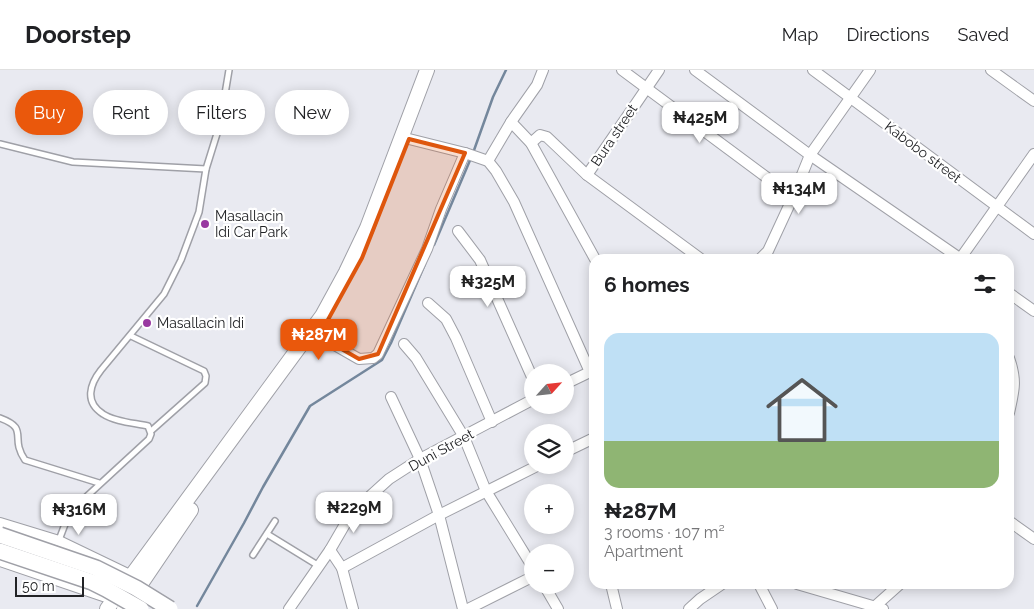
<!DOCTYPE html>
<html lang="en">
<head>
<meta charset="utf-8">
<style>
	:root { --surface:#fff; --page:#f2f2f2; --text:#202124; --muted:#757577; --line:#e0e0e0; --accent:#ea580c }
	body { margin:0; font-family:Raleway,sans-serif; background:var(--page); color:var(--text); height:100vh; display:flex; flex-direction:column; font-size:19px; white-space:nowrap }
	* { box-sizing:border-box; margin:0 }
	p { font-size:16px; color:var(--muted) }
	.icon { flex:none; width:28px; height:28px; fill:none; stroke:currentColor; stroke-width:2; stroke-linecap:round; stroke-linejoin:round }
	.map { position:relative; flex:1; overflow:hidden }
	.sheet { position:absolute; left:589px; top:184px; width:425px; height:335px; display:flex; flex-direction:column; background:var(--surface); border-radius:15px; box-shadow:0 2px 12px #0003 }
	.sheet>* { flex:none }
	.top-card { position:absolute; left:15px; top:20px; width:475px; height:45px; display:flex; gap:10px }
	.needle { width:32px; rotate:63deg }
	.fabs { position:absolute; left:524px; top:294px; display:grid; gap:10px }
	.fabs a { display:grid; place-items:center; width:50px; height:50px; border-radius:50%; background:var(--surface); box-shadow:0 2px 12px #0003; font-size:25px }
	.scale { position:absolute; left:15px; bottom:12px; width:69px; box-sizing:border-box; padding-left:5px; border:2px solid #222326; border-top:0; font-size:14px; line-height:18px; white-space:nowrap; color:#222326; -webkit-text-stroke:4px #fff; paint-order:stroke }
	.price { position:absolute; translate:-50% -42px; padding:0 11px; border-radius:10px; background:#fff; color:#222; font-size:16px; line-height:32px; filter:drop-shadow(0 1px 2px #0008) }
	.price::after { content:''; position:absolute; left:50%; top:30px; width:15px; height:11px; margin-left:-8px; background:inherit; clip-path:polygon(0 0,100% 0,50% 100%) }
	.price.on { background:var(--accent); color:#fff }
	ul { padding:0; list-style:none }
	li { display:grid; align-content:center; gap:10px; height:265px; padding:0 15px }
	li span { display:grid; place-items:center; height:155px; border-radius:15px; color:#555 }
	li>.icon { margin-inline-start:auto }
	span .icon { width:90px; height:90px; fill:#fffc; stroke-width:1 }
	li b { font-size:21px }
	h2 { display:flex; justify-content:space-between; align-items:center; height:60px; padding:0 15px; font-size:21px }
	.chip { padding:0 18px; border-radius:22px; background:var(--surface); box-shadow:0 2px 12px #0003; font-size:18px; line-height:45px }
	.chip.on { background:var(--accent); color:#fff }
	header { display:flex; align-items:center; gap:30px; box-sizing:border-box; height:70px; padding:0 25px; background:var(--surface); border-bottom:1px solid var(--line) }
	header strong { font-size:24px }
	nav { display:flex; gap:28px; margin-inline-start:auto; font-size:18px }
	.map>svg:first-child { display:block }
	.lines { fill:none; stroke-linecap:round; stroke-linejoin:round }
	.stream { stroke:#74879c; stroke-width:2.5 }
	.lane-casing { stroke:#9fa0a7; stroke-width:8 }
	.street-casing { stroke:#9fa0a7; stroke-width:12 }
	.secondary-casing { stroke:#9fa0a7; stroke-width:16 }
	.lane { stroke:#fff; stroke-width:5 }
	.street { stroke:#fff; stroke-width:10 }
	.secondary { stroke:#fff; stroke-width:14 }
	.primary-bridge-casing { stroke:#9fa0a7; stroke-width:18; stroke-linecap:butt }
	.primary-bridge { stroke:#fff; stroke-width:15 }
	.marked { fill:#de560d; fill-opacity:0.2; stroke:#de560d; stroke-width:4; stroke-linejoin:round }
	.poi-dot { fill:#9939a1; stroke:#fff; stroke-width:2 }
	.labels { text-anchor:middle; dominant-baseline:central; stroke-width:4.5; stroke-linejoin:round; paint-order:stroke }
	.street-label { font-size:14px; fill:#222326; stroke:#fff }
	.poi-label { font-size:14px; fill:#222326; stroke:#fff; text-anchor:start }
</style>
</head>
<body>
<header>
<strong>Doorstep</strong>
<nav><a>Map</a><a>Directions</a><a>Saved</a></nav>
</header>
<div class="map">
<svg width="1034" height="539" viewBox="0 0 1034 539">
	<rect width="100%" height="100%" fill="#e9eaf1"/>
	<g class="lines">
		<!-- stream -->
		<g class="stream">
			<polyline points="473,83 493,27 506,0"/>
			<polyline points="434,175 471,88"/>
			<polyline points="197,536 244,453 263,417 310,336 382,290 391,273 425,194"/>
		</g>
		<defs>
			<g id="lane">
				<polyline points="0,74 73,92 206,99"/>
				<polyline points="131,266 204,301 206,306 205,313 151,361"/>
				<path d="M0,348C30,359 9,367 25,390L99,413"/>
				<polyline points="267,464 319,496"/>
				<path d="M59,470L67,449L73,439L149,369L151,364L148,356C135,353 115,352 103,344C84,332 90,314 101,300L164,224L181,190L199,142L206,99L220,54L229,0"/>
				<polyline points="253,485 275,451"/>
			</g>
			<g id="street">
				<polyline points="622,0 793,127"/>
				<polyline points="695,0 810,85 961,189"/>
				<polyline points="813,0 1034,164"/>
				<polyline points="991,0 1034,31"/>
				<polyline points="511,52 531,73 595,189"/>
				<polyline points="409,69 465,83 488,91 496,101 514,132 590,302"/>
				<polyline points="531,73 540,65 547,67 587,105 701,189"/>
				<polyline points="488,91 511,52 537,15 543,0"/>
				<polyline points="587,105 659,0"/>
				<polyline points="458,161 480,190 532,307"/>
				<polyline points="760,189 768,181 793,127 810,85 870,0"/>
				<polyline points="960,189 1034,84"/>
				<polyline points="1009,223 1034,241"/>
				<polyline points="428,233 446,249 456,268 492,352"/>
				<polyline points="319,266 359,289 373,288 378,284 427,179 441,139 465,83"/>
				<polyline points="404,274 416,288 464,367 486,421 532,496"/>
				<path d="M1009,288C1017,311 1014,320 1009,343"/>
				<polyline points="565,314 594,300"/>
				<polyline points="391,327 420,389 439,445 463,539"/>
				<polyline points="565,382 594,368"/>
				<polyline points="1009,451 1034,469"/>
				<polyline points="0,453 59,471 138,509"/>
				<polyline points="330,480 342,498 353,539"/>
				<polyline points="0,491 115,530"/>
				<polyline points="342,498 439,445 539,395"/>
				<polyline points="611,514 617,539"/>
				<polyline points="759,514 772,539"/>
				<polyline points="797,514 883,539"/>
				<polyline points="544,515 558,539"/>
				<polyline points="289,539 330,480 348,449 368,428 389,409 420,389 532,330"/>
				<polyline points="468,539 532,507"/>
				<polyline points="689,539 700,529 722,514"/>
				<polyline points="872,539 900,514"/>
			</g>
			<g id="secondary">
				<polyline points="107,539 322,246 346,202 367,158 427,0"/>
				<polyline points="124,539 191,440"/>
			</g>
		</defs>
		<!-- lane casing -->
		<use href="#lane" class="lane-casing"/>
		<!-- street casing -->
		<use href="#street" class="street-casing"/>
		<!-- secondary casing -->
		<use href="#secondary" class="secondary-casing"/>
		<!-- lane -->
		<use href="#lane" class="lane"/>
		<!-- street -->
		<use href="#street" class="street"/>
		<!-- secondary -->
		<use href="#secondary" class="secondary"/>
		<defs>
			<g id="primary-bridge">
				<polyline points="0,465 96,498 136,518 170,539"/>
				<polyline points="0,481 92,512 106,519 141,539"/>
			</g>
		</defs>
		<!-- primary-bridge casing -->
		<use href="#primary-bridge" class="primary-bridge-casing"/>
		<!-- primary-bridge -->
		<use href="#primary-bridge" class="primary-bridge"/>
	</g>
	<!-- marked area -->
	<path class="marked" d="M409,69L465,83L378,284L359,289L319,266L362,188Z"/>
	<!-- markers -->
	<g class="poi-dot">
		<circle cx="205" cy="154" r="5"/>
		<circle cx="147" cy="253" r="5"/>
	</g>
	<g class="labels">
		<!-- street labels -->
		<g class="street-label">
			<text transform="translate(614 65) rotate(-56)">Bura street</text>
			<text transform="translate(923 82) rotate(37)">Kabobo street</text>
			<text transform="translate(441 380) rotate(-29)">Duni Street</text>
		</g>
		<!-- poi labels -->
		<g class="poi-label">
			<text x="215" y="146">Masallacin<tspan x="215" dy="16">Idi Car Park</tspan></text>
			<text x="157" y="253">Masallacin Idi</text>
		</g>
	</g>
</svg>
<div class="fabs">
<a><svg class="needle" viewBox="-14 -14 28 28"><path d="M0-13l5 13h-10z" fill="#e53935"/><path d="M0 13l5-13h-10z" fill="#757577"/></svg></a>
<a><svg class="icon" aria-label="layers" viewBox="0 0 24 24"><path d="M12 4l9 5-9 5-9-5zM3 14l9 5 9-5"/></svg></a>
<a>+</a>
<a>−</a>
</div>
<div class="scale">50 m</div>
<b class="price" style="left:700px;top:74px">₦425M</b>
<b class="price" style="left:799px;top:145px">₦134M</b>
<b class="price" style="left:488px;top:238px">₦325M</b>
<b class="price on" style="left:319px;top:291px">₦287M</b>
<b class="price" style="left:354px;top:464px">₦229M</b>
<b class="price" style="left:79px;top:466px">₦316M</b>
<div class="top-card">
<a class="chip on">Buy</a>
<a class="chip">Rent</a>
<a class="chip">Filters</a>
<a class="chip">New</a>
</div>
<section class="sheet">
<h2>6 homes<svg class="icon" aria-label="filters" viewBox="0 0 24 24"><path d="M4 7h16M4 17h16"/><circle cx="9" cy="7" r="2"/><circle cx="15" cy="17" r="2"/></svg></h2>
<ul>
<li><span style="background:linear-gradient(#bfe0f5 70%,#8fb573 0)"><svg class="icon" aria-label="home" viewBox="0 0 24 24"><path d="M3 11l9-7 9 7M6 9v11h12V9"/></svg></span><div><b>₦287M</b><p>3 rooms · 107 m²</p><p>Apartment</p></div></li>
</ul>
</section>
</div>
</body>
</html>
